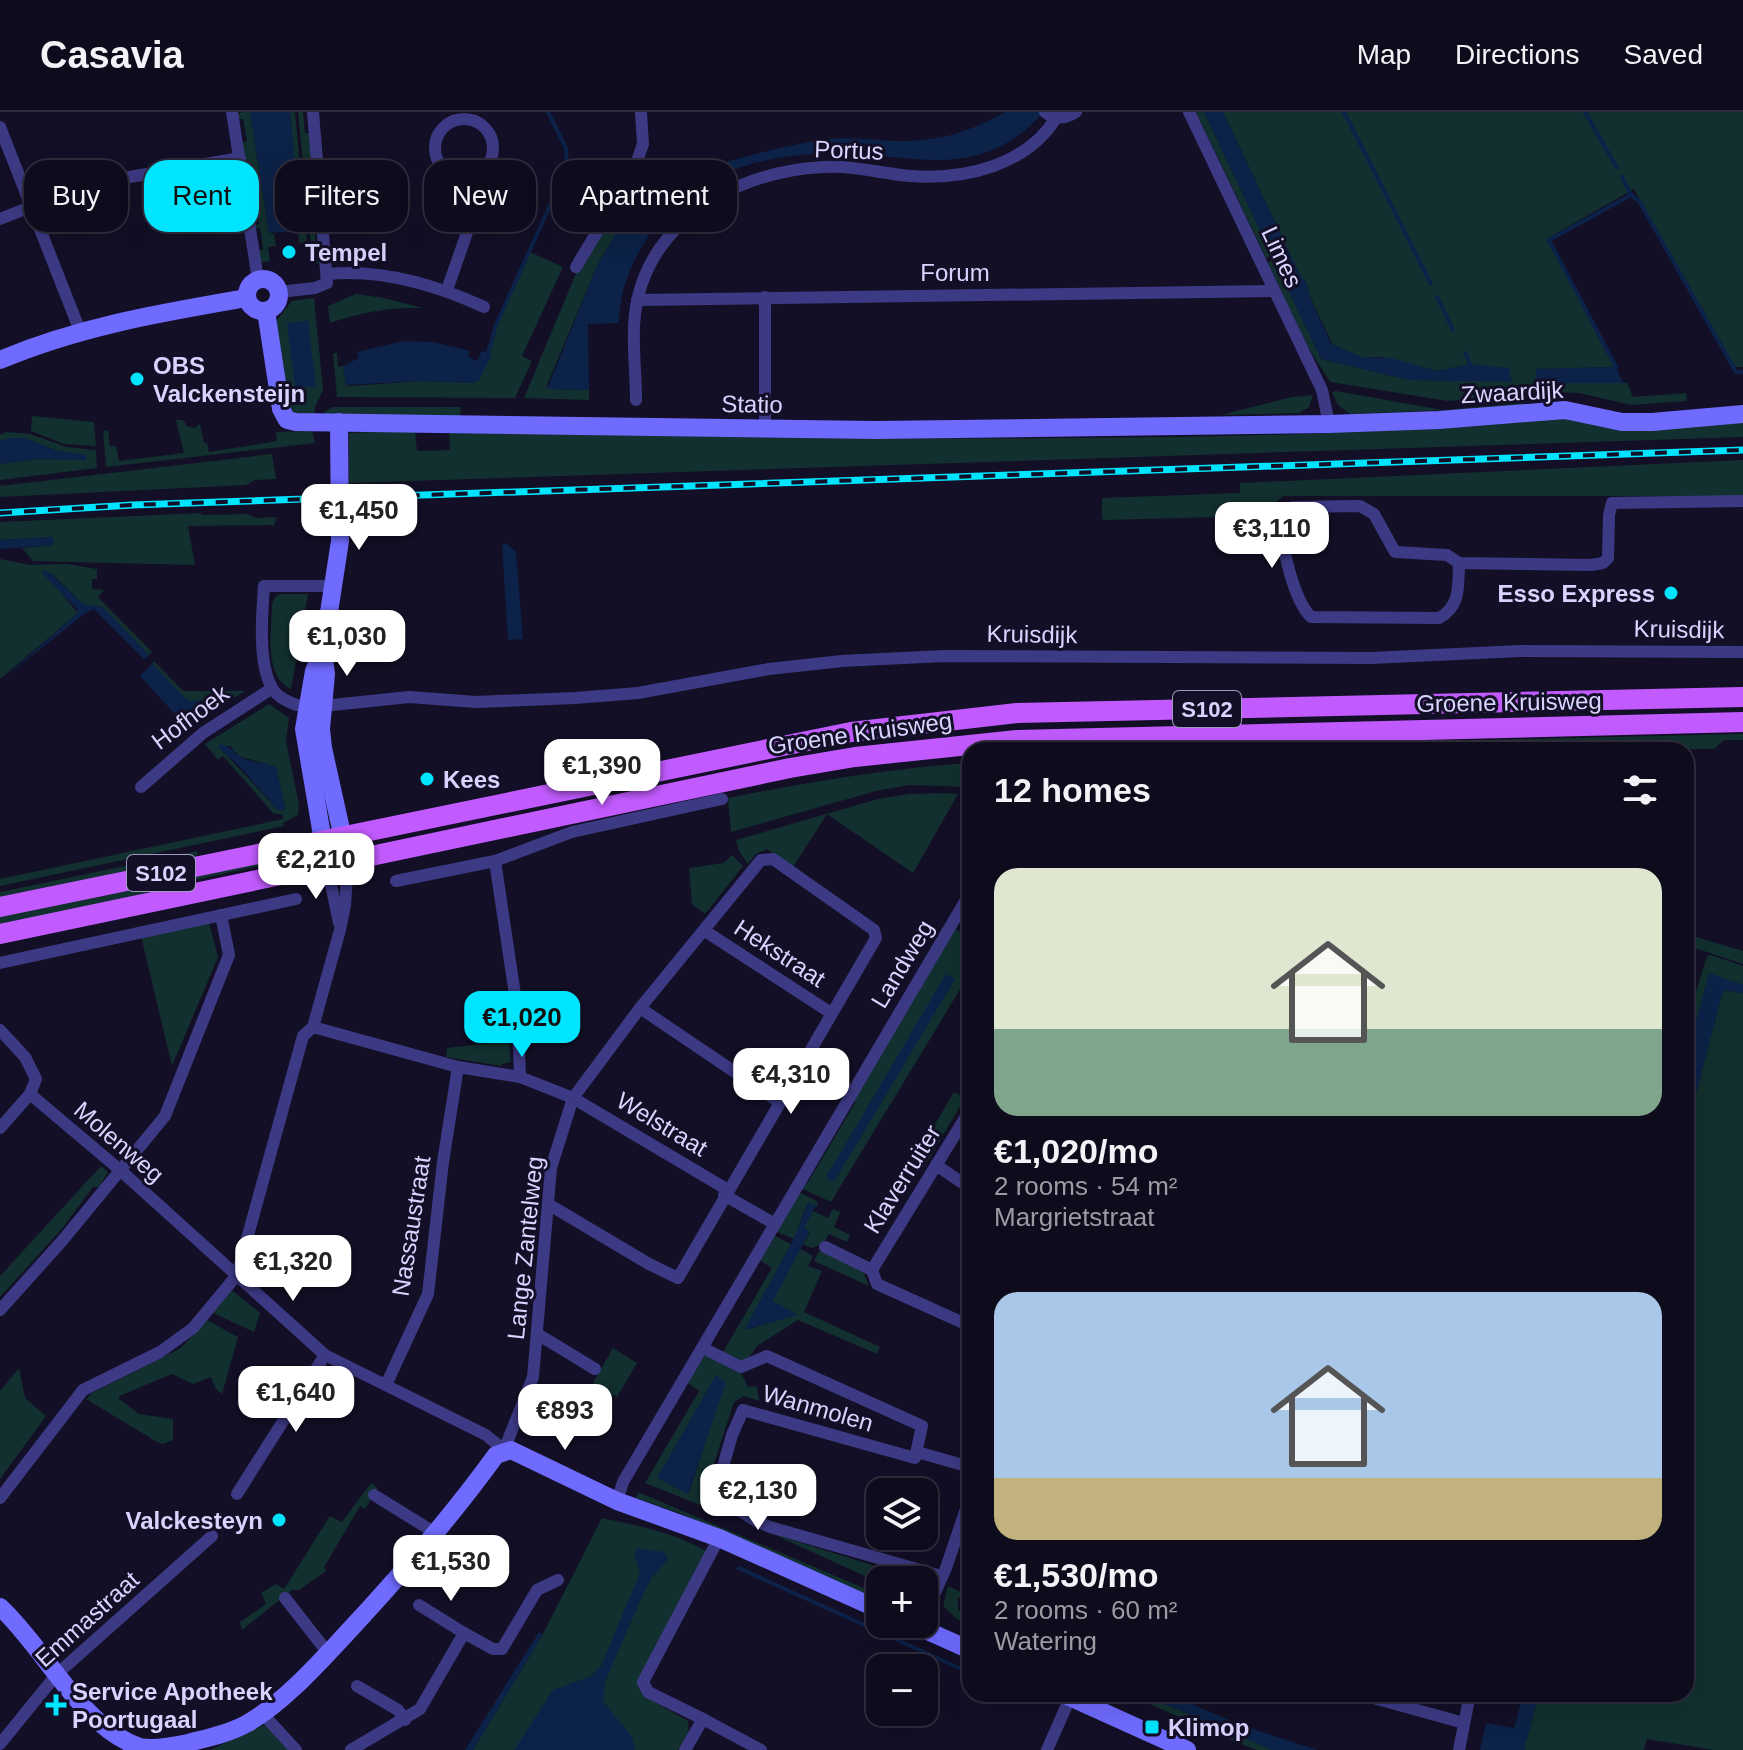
<!DOCTYPE html>
<html lang="en">
<head>
<meta charset="utf-8">
<style>
	:root { --surface:#0e0b1c; --page:#1c1929; --text:#f1f3f6; --muted:#9b9ba3; --line:#2e2b3b; --accent:#00e5ff }
	body { margin:0; font-family:Helvetica,sans-serif; background:var(--page); color:var(--text); height:100vh; display:flex; flex-direction:column; font-size:30px; white-space:nowrap }
	* { box-sizing:border-box; margin:0 }
	p { font-size:26px; color:var(--muted) }
	.icon { flex:none; width:44px; height:44px; fill:none; stroke:currentColor; stroke-width:2; stroke-linecap:round; stroke-linejoin:round }
	.map { position:relative; flex:1; overflow:hidden }
	.sheet { position:absolute; left:962px; top:630px; width:732px; height:960px; display:flex; flex-direction:column; background:var(--surface); border-radius:24px; box-shadow:0 8px 32px #0002,0 0 0 2px var(--line) }
	.sheet>* { flex:none }
	.top-card { position:absolute; left:24px; top:48px; width:760px; height:72px; display:flex; gap:16px }
	.controls { position:absolute; left:866px; top:1366px; display:grid; gap:16px }
	.controls a { display:grid; place-items:center; width:72px; height:72px; border-radius:16px; background:var(--surface); box-shadow:0 8px 32px #0002,0 0 0 2px var(--line); font-size:40px }
	.price { position:absolute; translate:-50% -68px; padding:0 18px; border-radius:16px; background:#fff; color:#222; font-size:26px; line-height:52px; filter:drop-shadow(0 2px 4px #0008) }
	.price::after { content:''; position:absolute; left:50%; top:48px; width:24px; height:18px; margin-left:-12px; background:inherit; clip-path:polygon(0 0,100% 0,50% 100%) }
	.price.selected { background:var(--accent); color:#111 }
	ul { padding:0; list-style:none }
	li { display:grid; align-content:center; gap:16px; height:424px; padding:0 32px }
	li span { display:grid; place-items:center; height:248px; border-radius:24px; color:#555 }
	li>.icon { margin-inline-start:auto }
	span .icon { width:144px; height:144px; fill:#fffc; stroke-width:1 }
	li b { font-size:34px }
	h2 { display:flex; justify-content:space-between; align-items:center; height:96px; padding:0 32px; font-size:34px }
	.chip { padding:0 28px; border-radius:24px; background:var(--surface); box-shadow:0 8px 32px #0002,0 0 0 2px var(--line); font-size:28px; line-height:72px }
	.chip.selected { background:var(--accent); color:#111 }
	header { display:flex; align-items:center; gap:48px; box-sizing:border-box; height:112px; padding:0 40px; background:var(--surface); border-bottom:2px solid var(--line) }
	header strong { font-size:38px }
	nav { display:flex; gap:44px; margin-inline-start:auto; font-size:28px }
	.map>svg:first-child { display:block }
	.green { fill:#12302f; fill-rule:evenodd }
	.water { fill:#0c2248 }
	.lines { fill:none; stroke-linecap:round; stroke-linejoin:round }
	.stream { stroke:#0c2248; stroke-width:4 }
	.street { stroke:#3d3a85; stroke-width:12 }
	.secondary { stroke:#6f6bff; stroke-width:18 }
	.primary { stroke:#c25bff; stroke-width:20 }
	.rail-casing { stroke:#00e5ff; stroke-width:7 }
	.rail { stroke:#130f26; stroke-width:4; stroke-dasharray:12; stroke-linecap:butt }
	.poi-dot { fill:#00e5ff; stroke:#130f26; stroke-width:3 }
	.labels { text-anchor:middle; dominant-baseline:central; stroke-width:6; stroke-linejoin:round; paint-order:stroke }
	.shield { fill:#130f26; stroke:#9e99be; stroke-width:2 }
	.shield-label { font-size:22px; font-weight:bold; fill:#d9d4ff }
	.street-label { font-size:24px; fill:#d9d4ff; stroke:#130f26 }
	.poi-label { font-size:24px; font-weight:bold; fill:#d9d4ff; stroke:#130f26; text-anchor:start }
</style>
</head>
<body>
<header>
<strong>Casavia</strong>
<nav><a>Map</a><a>Directions</a><a>Saved</a></nav>
</header>
<div class="map">
<svg width="1743" height="1638" viewBox="0 0 1743 1638">
	<rect width="100%" height="100%" fill="#130f26"/>
	<!-- green -->
	<g class="green">
		<polygon points="242,0 250,0 269,121 274,122 276,134 268,135 270,149 261,151 259,138 263,137 260,116 255,116 255,113 259,112 255,87 251,87 250,84 255,83 251,60 247,60 242,31 247,29 243,7 239,7 238,2"/>
		<polygon points="290,0 295,0 307,130 299,131 298,119 301,116"/>
		<polygon points="298,0 303,0 305,21 310,21 313,53 308,54 311,78 315,78 316,81 311,82 311,84 314,107 318,107 318,110 314,111 316,133 321,133 322,151 313,152"/>
		<polygon points="1196,0 1204,0 1272,143 1266,146"/>
		<polygon points="1223,0 1743,0 1743,255 1735,255 1634,77 1548,126 1616,255 1536,257 1536,270 1627,271 1633,285 1686,281 1687,289 1631,293 1579,281 1548,280 1448,289 1330,270 1308,235 1268,151 1274,147 1321,247 1409,268 1512,269 1470,252 1438,259 1381,245 1363,246 1336,234 1332,231 1310,185 1307,172 1299,161"/>
		<polygon points="643,47 649,57 643,75 597,154 547,273 548,277 589,278 589,288 524,286 577,159"/>
		<polygon points="530,140 563,155 522,244 532,249 515,286 337,285 333,241 337,241 338,255 343,254 346,273 350,274 421,269 474,271 491,242 488,241 496,213"/>
		<path d="M356,182L384,186L423,196C389,195 362,200 330,211L328,194Z"/>
		<polygon points="314,186 323,278 315,295 314,304 290,302 275,210 292,189"/>
		<polygon points="1336,279 1443,298 1522,291 1523,295 1350,302 1338,293 1332,280"/>
		<polygon points="1313,283 1309,295 1299,301 1221,303 1292,285"/>
		<polygon points="333,295 461,295 460,304 323,303 325,299"/>
		<polygon points="32,304 94,310 96,334 64,332 31,319"/>
		<path d="M1556,304L1743,311V325L349,371V321L415,318L417,339L450,338L449,318C657,325 865,328 1073,326C1234,325 1396,322 1556,304Z"/>
		<polygon points="176,308 183,308 187,314 194,316 200,312 204,331 207,331 209,340 277,329 276,320 312,319 315,331 106,355 103,319 108,318 110,334 116,334 119,349 184,341"/>
		<polygon points="6,320 30,322 67,335 96,338 97,356 0,368 0,352 38,347 86,348 86,343 57,339 24,326 0,329 0,323"/>
		<polygon points="272,342 276,367 255,368 246,373 0,385 0,374"/>
		<polygon points="1743,348 1743,384 1283,384 1261,404 1103,408 1102,405 1102,386 1240,381 1240,371"/>
		<polygon points="201,401 201,403 247,402 256,406 277,405 274,413 188,414 195,453 33,449 22,436 53,433 53,425 0,428 0,410"/>
		<polygon points="0,447 30,453 67,452 97,457 97,467 92,467 92,477 104,478 98,485 152,540 149,543 102,495 83,492 52,462 43,459 78,501 0,567"/>
		<path d="M280,482H308L291,577C263,565 272,517 272,493L275,485Z"/>
		<polygon points="154,549 183,579 245,579 198,609 188,589 152,552"/>
		<path d="M269,592L289,606L286,629L299,693L298,703L283,711L284,714L0,774V767L283,707V703L273,701L223,644L218,648L205,632ZM218,634H230L239,644L276,655L285,697H277Z"/>
		<polygon points="1743,622 1743,628 1724,628 1714,637 1036,638"/>
		<path d="M969,642L970,675L909,673L876,679L731,720L728,686C808,670 887,657 968,651Z"/>
		<polygon points="946,681 958,682 913,761 827,702 793,755 767,737 756,742 748,752 739,739 736,728 878,687 909,682"/>
		<polygon points="197,739 198,743 140,760 0,789 0,780"/>
		<polygon points="732,743 743,754 705,802 692,792 689,756 724,751"/>
		<polygon points="275,746 276,750 164,775 117,790 0,815 0,803"/>
		<path d="M970,805V861L831,1090L801,1076L808,1070L855,991L853,985L863,974L954,816L961,820ZM954,868L834,1069L826,1065Z"/>
		<polygon points="209,811 218,845 172,954 141,824"/>
		<polygon points="1686,822 1743,839 1743,852 1686,833"/>
		<polygon points="1711,843 1743,854 1743,873 1709,862 1686,947 1686,912 1707,844"/>
		<polygon points="1723,878 1743,881 1743,1638 1714,1638 1647,1627 1644,1638 1524,1638 1539,1582 1686,1582 1686,1020"/>
		<polygon points="509,929 511,950 502,952 501,954 446,945 447,936"/>
		<polygon points="954,980 965,986 927,1050 916,1044"/>
		<polygon points="101,1054 108,1060 99,1075 93,1075 61,1118 0,1185 0,1164"/>
		<polygon points="798,1080 817,1089 818,1094 807,1092 794,1127 775,1119"/>
		<polygon points="833,1097 840,1100 834,1115 850,1123 847,1130 829,1122 823,1132 811,1136 803,1132 810,1120 803,1116 813,1099 828,1106"/>
		<polygon points="775,1124 791,1132 745,1218 796,1203 772,1189 800,1137 813,1144 808,1154 822,1159 804,1200 880,1235 877,1242 798,1208 757,1234 745,1250 723,1240 772,1156 759,1148 767,1131 771,1132"/>
		<polygon points="819,1139 863,1159 869,1174 814,1149"/>
		<polygon points="232,1178 260,1201 254,1220 213,1201"/>
		<polygon points="207,1208 238,1225 222,1282 216,1277 211,1265 193,1272 172,1262 119,1284 119,1287 139,1302 173,1307 173,1328 163,1332 157,1330 86,1287 92,1281 181,1236"/>
		<polygon points="613,1236 637,1251 617,1285 593,1271"/>
		<path d="M705,1243L741,1261L748,1275L757,1274L759,1289L744,1284L734,1290L706,1376L710,1379L705,1395L645,1371L699,1279L688,1271ZM725,1270L689,1381L658,1366Z"/>
		<polygon points="19,1256 25,1286 46,1304 0,1367 0,1279"/>
		<polygon points="371,1371 378,1376 365,1397 360,1394 324,1455 326,1459 299,1478 292,1478 242,1518 240,1510 266,1492 261,1481 276,1472 284,1477 330,1404 342,1410"/>
		<polygon points="638,1380 880,1483 880,1490 682,1402 636,1386"/>
		<path d="M602,1406C639,1414 673,1420 706,1439L639,1567L653,1589L688,1609L689,1619L678,1638H473L543,1522Z"/>
		<polygon points="773,1422 920,1468 880,1468 880,1471"/>
		<polygon points="948,1474 970,1485 970,1491 958,1485 958,1498 970,1504 970,1512 957,1507 943,1494"/>
		<polygon points="1127,1582 1141,1582 1273,1638 1257,1638 1238,1631"/>
		<polygon points="268,1611 292,1638 210,1638"/>
	</g>
	<!-- water -->
	<g class="water">
		<polygon points="250,0 290,0 301,117 298,119 269,121"/>
		<path d="M1005,0H1044C983,66 930,46 852,42C781,38 698,55 654,116C634,145 619,175 619,211L588,212L589,278L547,277L597,154L643,75C701,59 761,37 821,28C845,24 870,28 894,29C937,30 968,21 1005,0Z"/>
		<polygon points="1204,0 1223,0 1299,161 1307,172 1310,186 1331,231 1336,234 1363,246 1391,246 1438,259 1470,252 1509,256 1512,270 1409,268 1321,247"/>
		<polygon points="308,208 316,275 295,275 287,212"/>
		<polygon points="404,229 433,230 470,239 468,245 477,249 482,239 492,242 479,268 474,271 421,269 346,273 343,254 359,246 357,240"/>
		<polygon points="1613,255 1616,255 1622,269 1627,271 1536,271 1536,257"/>
		<polygon points="9,326 24,326 57,339 87,343 86,348 38,347 0,352 0,329"/>
		<polygon points="53,425 54,433 0,437 0,428"/>
		<polygon points="506,431 516,440 523,527 508,528 502,433"/>
		<polygon points="43,458 51,462 83,492 102,495 149,543 144,547 94,497 84,502 0,569 78,501 77,497 42,461"/>
		<polygon points="152,552 188,589 208,588 212,593 195,605 197,608 190,613 185,613 140,564"/>
		<path d="M221,632C231,635 234,641 243,646C254,651 265,650 276,655L285,697L280,699L277,697L239,654L218,635Z"/>
		<polygon points="1709,861 1743,873 1743,881 1723,878 1686,1020 1686,947"/>
		<polygon points="946,862 955,867 834,1070 826,1065"/>
		<polygon points="808,1091 816,1093 804,1116 810,1119 773,1189 798,1203 744,1218 794,1127"/>
		<polygon points="716,1263 726,1270 688,1382 657,1366"/>
		<polygon points="636,1436 664,1440 668,1447 651,1467 644,1480 605,1570 603,1589 632,1625 635,1638 514,1638 553,1578 591,1564 601,1554 640,1461 635,1445"/>
		<polygon points="739,1454 970,1559 970,1563 736,1457"/>
		<polygon points="539,1520 543,1522 473,1638 465,1638"/>
		<polygon points="1141,1582 1168,1582 1241,1613 1317,1638 1273,1638"/>
		<polygon points="1523,1582 1539,1582 1524,1638 1480,1638 1486,1611 1514,1616"/>
	</g>
	<g class="lines">
		<!-- stream -->
		<g class="stream">
			<polyline points="1344,0 1431,172"/>
			<polyline points="1585,0 1617,56"/>
			<polyline points="1631,83 1639,89 1736,260 1743,260"/>
			<polyline points="1437,185 1453,218"/>
			<polyline points="488,241 496,213 567,56 566,36 548,0"/>
			<polyline points="1465,241 1470,252"/>
			<polyline points="1616,255 1549,128 1631,83 1622,65"/>
		</g>
		<!-- street -->
		<g class="street">
			<polyline points="232,0 258,168"/>
			<path d="M1045,0C1055,8 1065,7 1076,0"/>
			<polyline points="1189,0 1322,278 1329,312"/>
			<circle cx="464" cy="36" r="29"/>
			<polyline points="0,15 80,219"/>
			<polyline points="0,107 89,72 240,46"/>
			<polyline points="576,155 634,58 643,32 641,0"/>
			<path d="M328,162C381,157 436,173 484,195"/>
			<polyline points="447,178 477,92 476,63"/>
			<polyline points="279,180 315,176 327,171 313,0"/>
			<polyline points="637,188 1274,179"/>
			<path d="M636,288C636,255 630,217 638,185C659,96 759,51 844,55C866,57 888,62 910,64C964,68 1026,54 1056,6"/>
			<polyline points="765,315 765,185"/>
			<path d="M1459,451C1458,474 1461,494 1439,506L1311,505C1293,487 1283,437 1280,411L1293,395L1360,394L1374,402L1395,440L1447,443L1459,451L1591,453L1603,451L1608,446L1609,403L1612,391L1743,389"/>
			<polyline points="323,594 409,585 476,590 575,586 638,581 769,557 842,549 944,544 1371,546 1520,539 1743,540"/>
			<path d="M308,595C295,594 276,586 271,574C258,549 262,501 264,474H333"/>
			<polyline points="141,675 203,621 271,577"/>
			<polyline points="495,749 572,720 722,687"/>
			<polyline points="327,753 339,811"/>
			<polyline points="396,769 495,749 518,903 520,965"/>
			<polyline points="705,819 831,901"/>
			<polyline points="0,851 296,787"/>
			<polyline points="640,896 779,990"/>
			<polyline points="313,915 458,955 520,965 573,986 728,1078"/>
			<polyline points="0,918 25,945 36,967 30,982 120,1058 325,1243 486,1323 504,1338 533,1265 551,1056 573,986 640,896 761,748 773,747 874,818 876,826 678,1166 649,1152 548,1092"/>
			<polyline points="0,1016 30,982"/>
			<polyline points="936,1053 970,1076"/>
			<polyline points="724,1083 775,1112"/>
			<polyline points="825,1135 872,1158 877,1172 970,1214"/>
			<polyline points="872,1158 970,998"/>
			<polyline points="0,1198 62,1129 165,1004 229,843 221,803"/>
			<polyline points="539,1223 595,1257"/>
			<polyline points="703,1236 741,1255 767,1244 922,1314 915,1346 743,1298 732,1323 715,1383 756,1409 770,1415 941,1464"/>
			<polyline points="386,1273 428,1182 443,1050 458,955"/>
			<polyline points="917,1340 970,1355"/>
			<polyline points="237,1382 325,1243"/>
			<polyline points="374,1383 437,1422"/>
			<polyline points="0,1386 83,1278 160,1240 193,1216 237,1163 303,924 313,915 340,818 345,793 348,749"/>
			<polyline points="617,1389 623,1370 970,781"/>
			<polyline points="285,1486 328,1541"/>
			<polyline points="419,1493 464,1521"/>
			<polyline points="924,1505 946,1456 970,1385"/>
			<polyline points="357,1574 398,1598 405,1608"/>
			<polyline points="1359,1582 1464,1611"/>
			<polyline points="262,1601 296,1638"/>
			<polyline points="703,1607 761,1638"/>
			<polyline points="0,1632 57,1562 212,1424"/>
			<polyline points="351,1638 420,1597 464,1521 493,1537 502,1537 537,1478 558,1468"/>
			<polyline points="685,1638 703,1607 648,1580 643,1570 719,1426"/>
			<polyline points="1047,1638 1070,1586"/>
			<polyline points="1459,1638 1470,1582"/>
		</g>
		<!-- secondary -->
		<g class="secondary">
			<circle cx="263" cy="183" r="16"/>
			<polyline points="266,199 281,297 287,308 296,310 877,318 1329,312 1439,308 1565,298 1622,310 1652,310 1743,302"/>
			<path d="M0,248C81,214 161,201 247,186"/>
			<polyline points="339,310 340,429 323,539 326,562 321,617 323,636 348,749"/>
			<polyline points="320,545 314,559 304,617 327,753"/>
			<path d="M0,1495C44,1535 82,1616 140,1635C155,1638 174,1634 188,1631C207,1626 228,1622 246,1612C281,1593 317,1553 345,1523C400,1464 449,1408 496,1343L511,1338L617,1389L719,1426L880,1498"/>
			<polyline points="912,1512 970,1538"/>
			<polyline points="1063,1582 1187,1638"/>
		</g>
		<!-- primary -->
		<g class="primary">
			<polyline points="0,795 851,620 1017,601 1743,585"/>
			<polyline points="0,822 790,656 855,645 1017,628 1743,610"/>
		</g>
		<defs>
			<polyline id="rail" points="0,401 132,393 1743,338"/>
		</defs>
		<!-- rail casing -->
		<use href="#rail" class="rail-casing"/>
		<!-- rail -->
		<use href="#rail" class="rail"/>
	</g>
	<!-- markers -->
	<g class="poi-dot">
		<circle cx="289" cy="140" r="8"/>
		<circle cx="137" cy="267" r="8"/>
		<circle cx="1671" cy="481" r="8"/>
		<circle cx="427" cy="667" r="8"/>
		<circle cx="279" cy="1408" r="8"/>
		<path d="M52 1581h8v8h8v8h-8v8h-8v-8h-8v-8h8z"/>
		<rect x="1144" y="1607" width="16" height="16" rx="4"/>
	</g>
	<g class="labels">
		<!-- shield labels -->
		<g class="shield">
			<rect x="1173" y="579" width="68" height="36" rx="6"/>
			<rect x="127" y="743" width="68" height="36" rx="6"/>
		</g>
		<g class="shield-label">
			<text x="1207" y="597">S102</text>
			<text x="161" y="761">S102</text>
		</g>
		<!-- street labels -->
		<g class="street-label">
			<text transform="translate(849 38) rotate(2)">Portus</text>
			<text transform="translate(1282 145) rotate(65)">Limes</text>
			<text x="955" y="160">Forum</text>
			<text transform="translate(1512 280) rotate(-3)">Zwaardijk</text>
			<text transform="translate(752 292) rotate(1)">Statio</text>
			<text transform="translate(1679 517) rotate(1)">Kruisdijk</text>
			<text transform="translate(1032 522) rotate(1)">Kruisdijk</text>
			<text transform="translate(1509 590) rotate(-1)">Groene Kruisweg</text>
			<text transform="translate(190 605) rotate(-37)">Hofhoek</text>
			<text transform="translate(860 621) rotate(-8)">Groene Kruisweg</text>
			<text transform="translate(780 841) rotate(33)">Hekstraat</text>
			<text transform="translate(902 852) rotate(-59)">Landweg</text>
			<text transform="translate(662 1012) rotate(31)">Welstraat</text>
			<text transform="translate(119 1030) rotate(41)">Molenweg</text>
			<text transform="translate(902 1067) rotate(-58)">Klaverruiter</text>
			<text transform="translate(411 1114) rotate(-81)">Nassaustraat</text>
			<text transform="translate(525 1136) rotate(-84)">Lange Zantelweg</text>
			<text transform="translate(818 1296) rotate(16)">Wanmolen</text>
			<text transform="translate(87 1507) rotate(-42)">Emmastraat</text>
		</g>
		<!-- poi labels -->
		<g class="poi-label">
			<text x="305" y="140">Tempel</text>
			<text x="153" y="253">OBS<tspan x="153" dy="28">Valckensteijn</tspan></text>
			<text x="1655" y="481" text-anchor="end">Esso Express</text>
			<text x="443" y="667">Kees</text>
			<text x="263" y="1408" text-anchor="end">Valckesteyn</text>
			<text x="72" y="1579">Service Apotheek<tspan x="72" dy="28">Poortugaal</tspan></text>
			<text x="1168" y="1615">Klimop</text>
		</g>
	</g>
</svg>
<div class="controls">
<a><svg class="icon" aria-label="layers" viewBox="0 0 24 24"><path d="M12 4l9 5-9 5-9-5zM3 14l9 5 9-5"/></svg></a>
<a>+</a>
<a>−</a>
</div>
<b class="price" style="left:359px;top:440px">€1,450</b>
<b class="price" style="left:1272px;top:458px">€3,110</b>
<b class="price" style="left:347px;top:566px">€1,030</b>
<b class="price" style="left:602px;top:695px">€1,390</b>
<b class="price" style="left:316px;top:789px">€2,210</b>
<b class="price selected" style="left:522px;top:947px">€1,020</b>
<b class="price" style="left:791px;top:1004px">€4,310</b>
<b class="price" style="left:293px;top:1191px">€1,320</b>
<b class="price" style="left:296px;top:1322px">€1,640</b>
<b class="price" style="left:565px;top:1340px">€893</b>
<b class="price" style="left:758px;top:1420px">€2,130</b>
<b class="price" style="left:451px;top:1491px">€1,530</b>
<div class="top-card">
<a class="chip">Buy</a>
<a class="chip selected">Rent</a>
<a class="chip">Filters</a>
<a class="chip">New</a>
<a class="chip">Apartment</a>
</div>
<section class="sheet">
<h2>12 homes<svg class="icon" aria-label="filters" viewBox="0 0 24 24"><path d="M4 7h16M4 17h16"/><circle cx="9" cy="7" r="2"/><circle cx="15" cy="17" r="2"/></svg></h2>
<ul>
<li><span style="background:linear-gradient(#dfe7d0 65%,#7fa58c 0)"><svg class="icon" aria-label="home" viewBox="0 0 24 24"><path d="M3 11l9-7 9 7M6 9v11h12V9"/></svg></span><div><b>€1,020/mo</b><p>2 rooms · 54 m²</p><p>Margrietstraat</p></div></li>
<li><span style="background:linear-gradient(#a9c7e8 75%,#c2b280 0)"><svg class="icon" aria-label="home" viewBox="0 0 24 24"><path d="M3 11l9-7 9 7M6 9v11h12V9"/></svg></span><div><b>€1,530/mo</b><p>2 rooms · 60 m²</p><p>Watering</p></div></li>
</ul>
</section>
</div>
</body>
</html>
